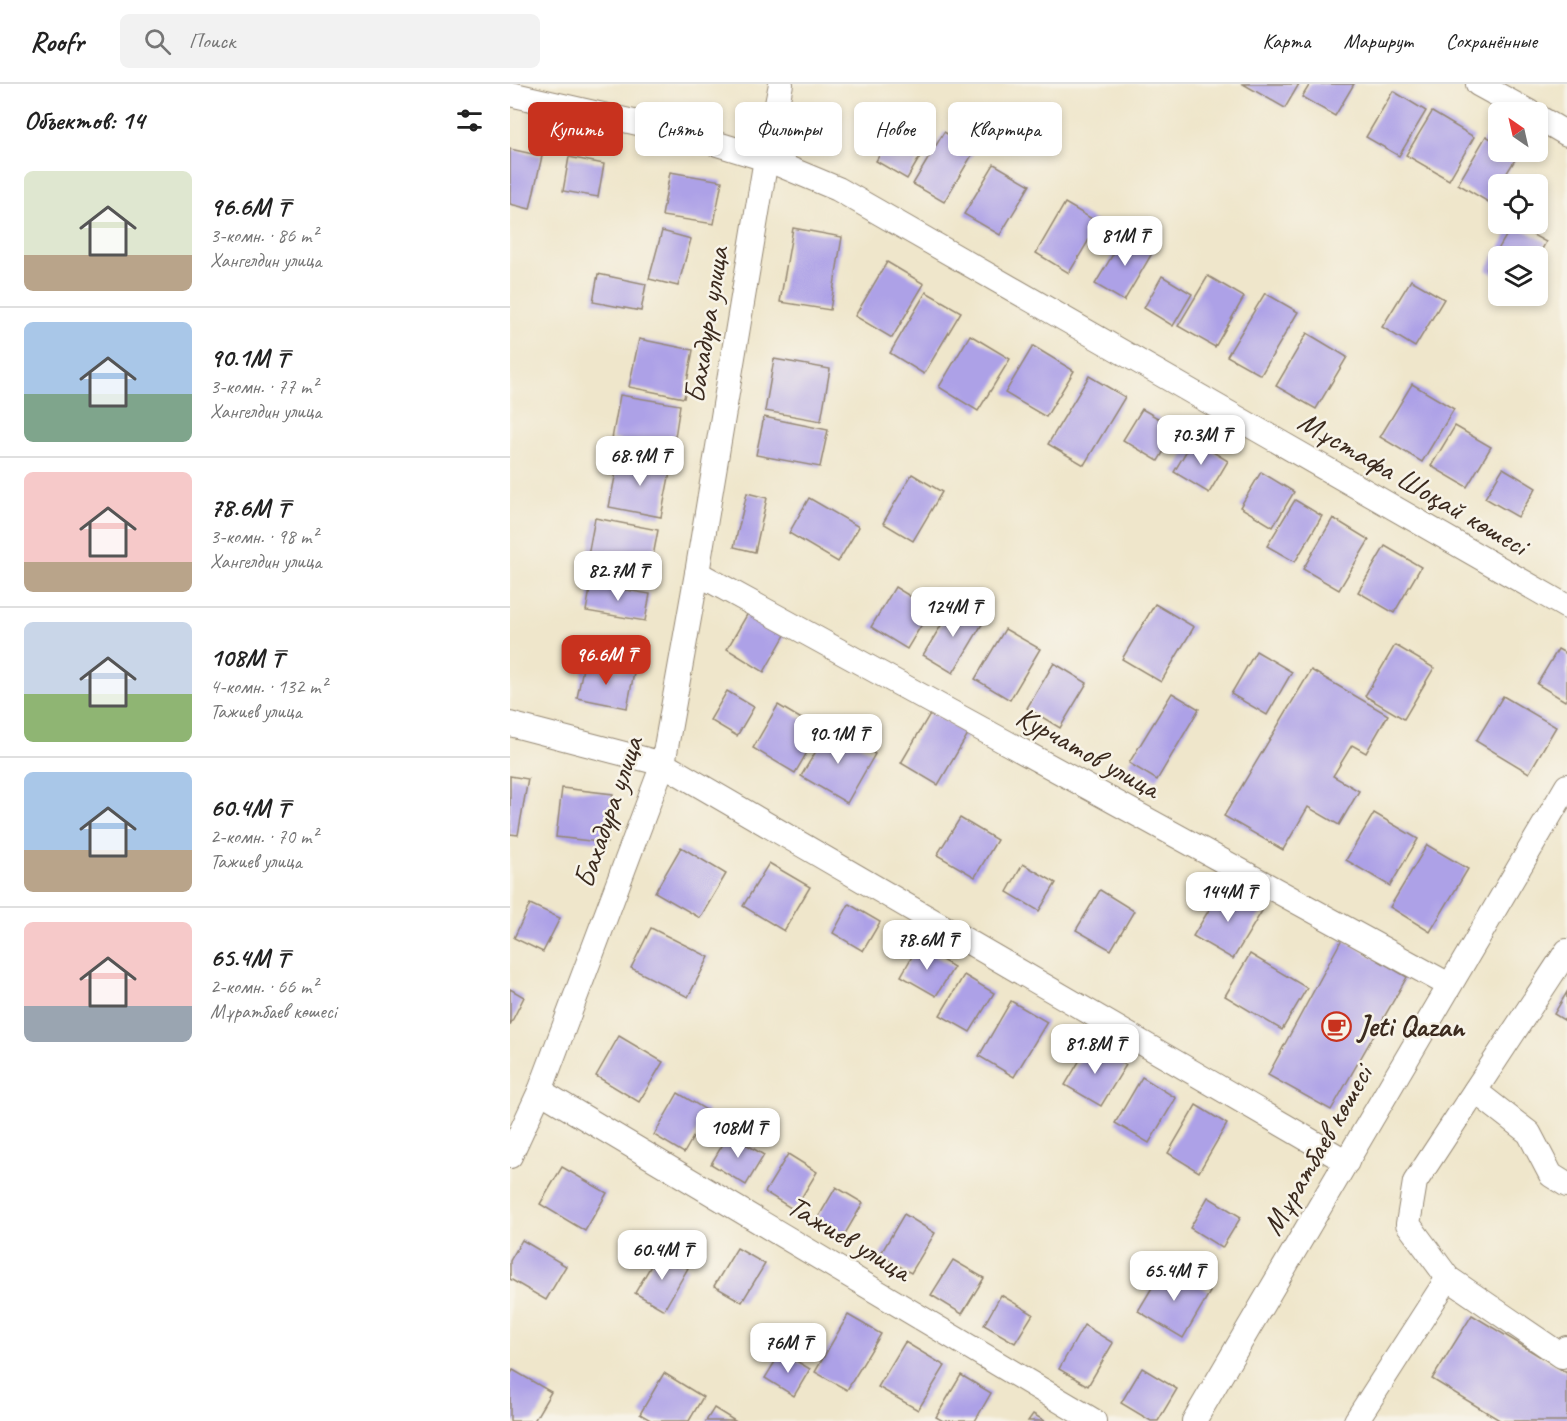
<!DOCTYPE html>
<html lang="ru">
<head>
<meta charset="utf-8">
<style>
	:root { --surface:#fff; --page:#f2f2f2; --text:#222; --muted:#767676; --line:#e0e0e0; --accent:#c8321e }
	body { margin:0; font-family:Caveat,sans-serif; background:var(--page); color:var(--text); height:100vh; display:flex; flex-direction:column; font-size:22px; white-space:nowrap }
	* { box-sizing:border-box; margin:0 }
	p { font-size:20px; color:var(--muted) }
	.icon { flex:none; width:33px; height:33px; fill:none; stroke:currentColor; stroke-width:2; stroke-linecap:round; stroke-linejoin:round }
	.map { position:relative; flex:1; overflow:hidden }
	.panel { display:flex; flex-direction:column; background:var(--surface); width:510px }
	.panel>* { flex:none }
	.banner { position:absolute; left:18px; top:18px; width:570px; height:54px; display:flex; gap:12px }
	.needle { width:39px; rotate:326deg }
	.tools { position:absolute; left:978px; top:18px; display:grid; gap:12px }
	.tools a { display:grid; place-items:center; width:60px; height:60px; border-radius:9px; background:var(--surface); box-shadow:0 3px 9px #0003; font-size:30px }
	.price { position:absolute; translate:-50% -51px; padding:0 14px; border-radius:12px; background:#fff; color:#222; font-size:20px; line-height:39px; filter:drop-shadow(0 2px 3px #0008) }
	.price::after { content:''; position:absolute; left:50%; top:36px; width:18px; height:14px; margin-left:-9px; background:inherit; clip-path:polygon(0 0,100% 0,50% 100%) }
	.price.active { background:var(--accent); color:#fff }
	ul { padding:0; list-style:none }
	li { display:flex; align-items:center; gap:18px; height:150px; padding:0 24px }
	li+li { border-top:2px solid var(--line) }
	li span { display:grid; place-items:center; flex:none; width:168px; height:120px; border-radius:9px; color:#555 }
	li>.icon { margin-inline-start:auto }
	span .icon { width:72px; height:72px; fill:#fffc; stroke-width:1 }
	li b { font-size:26px }
	h2 { display:flex; justify-content:space-between; align-items:center; height:72px; padding:0 24px; font-size:26px }
	.chip { padding:0 21px; border-radius:9px; background:var(--surface); box-shadow:0 3px 9px #0003; font-size:21px; line-height:54px }
	.chip.active { background:var(--accent); color:#fff }
	header { display:flex; align-items:center; gap:36px; box-sizing:border-box; height:84px; padding:0 30px; background:var(--surface); border-bottom:2px solid var(--line) }
	header strong { font-size:28px }
	nav { display:flex; gap:33px; margin-inline-start:auto; font-size:21px }
	.search { width:420px; height:54px; background:var(--page); display:flex; align-items:center; gap:15px; box-sizing:border-box; padding:0 21px; border-radius:9px; color:var(--muted); font-size:22px }
	main { display:flex; flex:1; min-height:0 }
	.map>svg:first-child { display:block }
	.building { fill:#ada1e7 }
	.lines { fill:none; stroke-linecap:round; stroke-linejoin:round }
	.minor-casing { stroke:#958874; stroke-width:26 }
	.minor { stroke:#fff; stroke-width:24 }
	.labels { text-anchor:middle; dominant-baseline:central; stroke-width:5; stroke-linejoin:round; paint-order:stroke }
	.street-label { font-size:30px; fill:#3b2a1e; stroke:#f7f3e8 }
	.poi-label { font-size:30px; font-weight:bold; fill:#3b2a1e; stroke:#f7f3e8; text-anchor:start }
</style>
</head>
<body>
<header>
<strong>Roofr</strong>
<div class="search"><svg class="icon" aria-label="search" viewBox="0 0 24 24"><circle cx="10" cy="10" r="6"/><path d="M15 15l6 6"/></svg>Поиск</div>
<nav><a>Карта</a><a>Маршрут</a><a>Сохранённые</a></nav>
</header>
<main>
<section class="panel">
<h2>Объектов: 14<svg class="icon" aria-label="filters" viewBox="0 0 24 24"><path d="M4 7h16M4 17h16"/><circle cx="9" cy="7" r="2"/><circle cx="15" cy="17" r="2"/></svg></h2>
<ul>
<li><span style="background:linear-gradient(#dfe7d0 70%,#b9a48a 0)"><svg class="icon" aria-label="home" viewBox="0 0 24 24"><path d="M3 11l9-7 9 7M6 9v11h12V9"/></svg></span><div><b>96.6M ₸</b><p>3-комн. · 86 m²</p><p>Хангелдин улица</p></div></li>
<li><span style="background:linear-gradient(#a9c7e8 60%,#7fa58c 0)"><svg class="icon" aria-label="home" viewBox="0 0 24 24"><path d="M3 11l9-7 9 7M6 9v11h12V9"/></svg></span><div><b>90.1M ₸</b><p>3-комн. · 77 m²</p><p>Хангелдин улица</p></div></li>
<li><span style="background:linear-gradient(#f6c9c9 75%,#b9a48a 0)"><svg class="icon" aria-label="home" viewBox="0 0 24 24"><path d="M3 11l9-7 9 7M6 9v11h12V9"/></svg></span><div><b>78.6M ₸</b><p>3-комн. · 98 m²</p><p>Хангелдин улица</p></div></li>
<li><span style="background:linear-gradient(#c9d6e8 60%,#8fb573 0)"><svg class="icon" aria-label="home" viewBox="0 0 24 24"><path d="M3 11l9-7 9 7M6 9v11h12V9"/></svg></span><div><b>108M ₸</b><p>4-комн. · 132 m²</p><p>Тажиев улица</p></div></li>
<li><span style="background:linear-gradient(#a9c7e8 65%,#b9a48a 0)"><svg class="icon" aria-label="home" viewBox="0 0 24 24"><path d="M3 11l9-7 9 7M6 9v11h12V9"/></svg></span><div><b>60.4M ₸</b><p>2-комн. · 70 m²</p><p>Тажиев улица</p></div></li>
<li><span style="background:linear-gradient(#f6c9c9 70%,#9aa5b1 0)"><svg class="icon" aria-label="home" viewBox="0 0 24 24"><path d="M3 11l9-7 9 7M6 9v11h12V9"/></svg></span><div><b>65.4M ₸</b><p>2-комн. · 66 m²</p><p>Мұратбаев көшесі</p></div></li>
</ul>
</section>
<div class="map">
<svg width="1057" height="1337" viewBox="0 0 1057 1337">
	<rect width="100%" height="100%" fill="#f7f3e8"/>
	<filter id="ink" filterUnits="userSpaceOnUse"><feTurbulence type="fractalNoise" baseFrequency=".0167" numOctaves="2"/><feDisplacementMap in="SourceGraphic" scale="12" xChannelSelector="R" yChannelSelector="G"/><feConvolveMatrix kernelMatrix="1 2 1 2 8 2 1 2 1" color-interpolation-filters="sRGB"/></filter>
	<filter id="wash" filterUnits="userSpaceOnUse"><feTurbulence type="fractalNoise" baseFrequency=".008" numOctaves="4" result="noise"/><feDisplacementMap in="SourceGraphic" scale="24" xChannelSelector="R" yChannelSelector="G"/><feGaussianBlur stdDeviation="1.35" result="paint"/><feColorMatrix in="noise" values="0 0 0 0 0 0 0 0 0 0 0 0 0 0 0 0 0 1.4 0 .05"/><feComposite in="paint" operator="in"/></filter>
	<g filter="url(#wash)">
		<rect width="100%" height="100%" fill="#efe6cb"/>
		<g id="blocks">
			<!-- building -->
			<g class="building">
				<polygon points="733,0 789,0 775,24"/>
				<polygon points="800,0 844,0 825,32 792,13"/>
				<polygon points="883,7 916,27 889,72 856,53"/>
				<polygon points="922,28 964,53 939,96 896,71"/>
				<polygon points="387,41 418,59 397,95 366,77"/>
				<polygon points="434,48 465,66 434,118 403,100"/>
				<polygon points="976,52 988,59 988,68 1002,68 1008,71 990,100 988,100 988,104 980,119 948,100"/>
				<polygon points="0,65 32,72 20,125 0,120"/>
				<polygon points="59,73 94,80 88,113 53,107"/>
				<polygon points="484,80 520,101 490,151 454,130"/>
				<polygon points="160,88 212,97 204,140 152,132"/>
				<polygon points="555,119 589,139 559,189 526,169"/>
				<polygon points="1003,140 1036,158 1028,172 988,172 988,193 976,186"/>
				<polygon points="283,144 332,153 320,226 270,218"/>
				<polygon points="152,147 181,155 168,202 139,195"/>
				<polygon points="616,149 644,166 614,217 585,200"/>
				<polygon points="377,178 414,200 382,254 345,232"/>
				<polygon points="88,190 136,200 131,227 83,218"/>
				<polygon points="652,192 682,210 663,242 634,224"/>
				<polygon points="698,192 734,213 705,263 668,242"/>
				<polygon points="901,196 934,215 905,263 872,243"/>
				<polygon points="416,208 451,228 414,290 380,269"/>
				<polygon points="755,209 788,228 751,291 717,272"/>
				<polygon points="797,249 837,273 806,325 766,302"/>
				<polygon points="460,251 500,275 468,327 429,303"/>
				<polygon points="129,255 183,266 174,314 119,303"/>
				<polygon points="523,262 564,287 536,333 495,309"/>
				<polygon points="264,275 320,285 311,337 255,327"/>
				<polygon points="579,292 615,313 574,381 538,360"/>
				<polygon points="902,300 944,325 912,378 870,353"/>
				<polygon points="110,311 170,321 163,366 102,355"/>
				<polygon points="632,325 667,345 648,377 613,356"/>
				<polygon points="254,333 318,346 310,383 246,371"/>
				<polygon points="945,342 981,363 957,403 921,382"/>
				<polygon points="683,356 718,377 699,409 664,388"/>
				<polygon points="109,373 161,383 151,433 99,423"/>
				<polygon points="993,384 1026,404 1008,433 975,414"/>
				<polygon points="751,388 784,408 763,443 730,423"/>
				<polygon points="402,390 432,408 403,457 373,439"/>
				<polygon points="237,409 257,414 245,468 224,463"/>
				<polygon points="299,414 349,443 328,478 279,449"/>
				<polygon points="785,416 812,432 785,478 757,462"/>
				<polygon points="85,434 148,446 137,504 74,493"/>
				<polygon points="823,434 859,456 829,506 793,485"/>
				<polygon points="875,462 911,483 884,529 848,508"/>
				<polygon points="81,500 140,510 135,537 76,527"/>
				<polygon points="385,503 421,525 397,565 361,543"/>
				<polygon points="444,520 474,537 443,589 413,571"/>
				<polygon points="645,520 684,543 651,598 612,575"/>
				<polygon points="238,529 275,551 254,588 217,565"/>
				<polygon points="495,545 530,565 500,616 465,595"/>
				<polygon points="885,561 924,584 894,635 855,612"/>
				<polygon points="1048,565 1057,570 1057,614 1055,617 1027,600"/>
				<polygon points="746,567 782,588 757,631 721,610"/>
				<polygon points="74,579 124,589 117,624 67,614"/>
				<polygon points="544,579 577,599 550,644 517,624"/>
				<polygon points="801,586 878,631 856,669 842,661 823,692 849,707 829,741 798,723 773,766 714,732"/>
				<polygon points="217,607 244,623 227,652 200,636"/>
				<polygon points="662,609 689,625 647,696 619,679"/>
				<polygon points="993,612 1046,643 1019,689 966,657"/>
				<polygon points="268,621 310,646 285,689 243,664"/>
				<polygon points="421,628 458,650 428,701 391,679"/>
				<polygon points="320,644 365,670 337,719 291,692"/>
				<polygon points="0,692 18,695 8,751 0,750"/>
				<polygon points="52,704 103,710 97,759 46,753"/>
				<polygon points="864,729 908,755 880,802 836,776"/>
				<polygon points="450,734 487,756 465,793 427,771"/>
				<polygon points="917,761 958,785 920,848 880,823"/>
				<polygon points="171,763 216,790 190,834 145,808"/>
				<polygon points="259,779 300,803 274,847 233,822"/>
				<polygon points="513,780 546,799 529,827 497,808"/>
				<polygon points="713,803 752,827 723,875 683,852"/>
				<polygon points="590,806 624,827 601,866 566,846"/>
				<polygon points="20,820 50,834 33,868 4,854"/>
				<polygon points="339,820 370,838 353,867 323,849"/>
				<polygon points="141,844 199,873 178,913 121,884"/>
				<polygon points="832,855 897,893 821,1026 758,991"/>
				<polygon points="408,862 444,883 426,912 391,892"/>
				<polygon points="740,870 797,904 772,946 715,912"/>
				<polygon points="454,891 484,909 460,948 430,931"/>
				<polygon points="0,905 14,913 0,941"/>
				<polygon points="1057,908 1057,938 1044,930"/>
				<polygon points="501,917 537,938 504,993 469,972"/>
				<polygon points="109,952 153,978 129,1018 86,992"/>
				<polygon points="580,959 616,981 591,1022 555,1001"/>
				<polygon points="632,993 666,1014 639,1059 605,1039"/>
				<polygon points="168,1009 198,1027 174,1069 144,1051"/>
				<polygon points="686,1021 717,1040 689,1088 658,1069"/>
				<polygon points="219,1050 254,1071 236,1101 201,1080"/>
				<polygon points="278,1070 307,1088 284,1126 255,1108"/>
				<polygon points="52,1083 97,1109 75,1147 30,1120"/>
				<polygon points="326,1103 353,1119 332,1155 305,1139"/>
				<polygon points="698,1113 731,1133 712,1164 680,1144"/>
				<polygon points="394,1130 425,1149 401,1189 370,1171"/>
				<polygon points="12,1156 56,1182 36,1216 0,1195 0,1177"/>
				<polygon points="227,1164 255,1180 232,1218 204,1202"/>
				<polygon points="149,1168 178,1184 154,1226 125,1209"/>
				<polygon points="443,1176 474,1194 452,1230 421,1211"/>
				<polygon points="655,1182 700,1208 673,1254 628,1227"/>
				<polygon points="491,1211 523,1230 505,1259 474,1241"/>
				<polygon points="338,1231 371,1250 337,1306 305,1288"/>
				<polygon points="962,1231 1057,1289 1057,1337 991,1337 922,1295"/>
				<polygon points="574,1241 603,1259 578,1302 549,1285"/>
				<polygon points="395,1258 435,1282 408,1326 368,1303"/>
				<polygon points="271,1268 300,1285 284,1312 255,1294"/>
				<polygon points="632,1284 667,1305 648,1337 641,1337 611,1319"/>
				<polygon points="3,1286 41,1308 24,1337 0,1337 0,1291"/>
				<polygon points="154,1289 193,1313 179,1337 142,1337 130,1330"/>
				<polygon points="451,1291 481,1309 465,1337 433,1337 426,1333"/>
				<polygon points="204,1324 225,1337 196,1337"/>
				<polygon points="523,1330 535,1337 518,1337"/>
			</g>
		</g>
	</g>
	<g filter="url(#ink)">
		<use href="#blocks" fill-opacity="0" stroke="#958874" stroke-width="1.5"/>
		<g class="lines">
			<defs>
				<g id="minor">
					<polyline points="968,0 1019,28"/>
					<polyline points="0,10 172,49 256,75 328,105 1057,523"/>
					<polyline points="1028,33 1057,50"/>
					<polyline points="187,489 939,901"/>
					<polyline points="0,640 153,680 837,1078"/>
					<polyline points="1057,867 905,1098 898,1140 938,1194 1052,1272 1057,1264"/>
					<polyline points="30,1007 584,1337"/>
					<polyline points="965,1007 1019,1049 1041,1091 1057,1101"/>
					<polyline points="0,1072 30,1007 153,680 187,489 256,75 271,0"/>
					<polyline points="684,1337 1057,702"/>
					<polyline points="846,1337 938,1194"/>
				</g>
			</defs>
			<!-- minor casing -->
			<use href="#minor" class="minor-casing"/>
			<!-- minor -->
			<use href="#minor" class="minor"/>
		</g>
	</g>
	<!-- icons -->
	<defs>
		<symbol id="cafe-ring" viewBox="-11 -11 22 22"><circle r="9.5" fill="#f7f3e8" stroke="#c8321e" stroke-width="1.5"/><path d="M-5.5-4.5H6V0H3Q3 3.5 0 3.5H-2.5Q-5.5 3.5-5.5 0ZM3-3.2v2h1.7v-2ZM-6 4.5H4V6H-6Z" fill="#c8321e"/></symbol>
	</defs>
	<g fill-rule="evenodd">
		<use href="#cafe-ring" x="810" y="926" width="33" height="33"/>
	</g>
	<g class="labels">
		<!-- street labels -->
		<g class="street-label">
			<text transform="translate(196 241) rotate(-81)">Бахадура улица</text>
			<text transform="translate(903 399) rotate(30)">Мұстафа Шоқай көшесі</text>
			<text transform="translate(578 668) rotate(29)">Курчатов улица</text>
			<text transform="translate(98 728) rotate(-71)">Бахадура улица</text>
			<text transform="translate(807 1066) rotate(-60)">Мұратбаев көшесі</text>
			<text transform="translate(339 1154) rotate(31)">Тажиев улица</text>
		</g>
		<!-- poi labels -->
		<g class="poi-label">
			<text x="848" y="942">Jeti Qazan</text>
		</g>
	</g>
</svg>
<div class="tools">
<a><svg class="needle" viewBox="-14 -14 28 28"><path d="M0-13l5 13h-10z" fill="#e53935"/><path d="M0 13l5-13h-10z" fill="#767676"/></svg></a>
<a><svg class="icon" aria-label="locate" viewBox="0 0 24 24"><circle cx="12" cy="12" r="6"/><path d="M12 2v4M12 18v4M2 12h4M18 12h4"/></svg></a>
<a><svg class="icon" aria-label="layers" viewBox="0 0 24 24"><path d="M12 4l9 5-9 5-9-5zM3 14l9 5 9-5"/></svg></a>
</div>
<b class="price" style="left:615px;top:183px">81M ₸</b>
<b class="price" style="left:691px;top:382px">70.3M ₸</b>
<b class="price" style="left:130px;top:403px">68.9M ₸</b>
<b class="price" style="left:108px;top:518px">82.7M ₸</b>
<b class="price" style="left:443px;top:554px">124M ₸</b>
<b class="price active" style="left:96px;top:602px">96.6M ₸</b>
<b class="price" style="left:328px;top:681px">90.1M ₸</b>
<b class="price" style="left:718px;top:839px">144M ₸</b>
<b class="price" style="left:417px;top:887px">78.6M ₸</b>
<b class="price" style="left:585px;top:991px">81.8M ₸</b>
<b class="price" style="left:228px;top:1075px">108M ₸</b>
<b class="price" style="left:152px;top:1197px">60.4M ₸</b>
<b class="price" style="left:664px;top:1218px">65.4M ₸</b>
<b class="price" style="left:278px;top:1290px">76M ₸</b>
<div class="banner">
<a class="chip active">Купить</a>
<a class="chip">Снять</a>
<a class="chip">Фильтры</a>
<a class="chip">Новое</a>
<a class="chip">Квартира</a>
</div>
</div>
</main>
</body>
</html>
